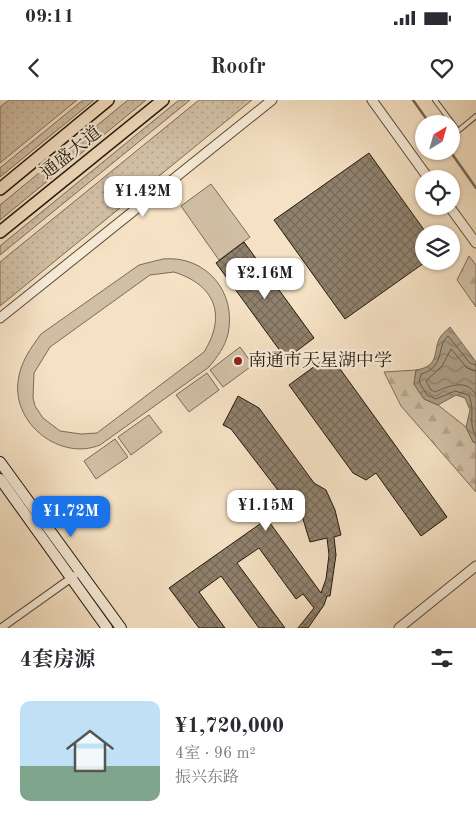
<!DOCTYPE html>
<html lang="zh">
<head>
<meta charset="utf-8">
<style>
	:root { --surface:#fff; --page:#f7f7f7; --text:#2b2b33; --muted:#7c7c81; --line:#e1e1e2; --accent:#1a73e8 }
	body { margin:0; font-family:"Old Standard TT","Noto Serif SC",serif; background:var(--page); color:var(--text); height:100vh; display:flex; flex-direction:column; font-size:19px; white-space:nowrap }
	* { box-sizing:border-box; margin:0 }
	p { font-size:16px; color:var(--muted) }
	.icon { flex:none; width:28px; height:28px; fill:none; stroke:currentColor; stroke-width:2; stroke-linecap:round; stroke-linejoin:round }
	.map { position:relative; height:528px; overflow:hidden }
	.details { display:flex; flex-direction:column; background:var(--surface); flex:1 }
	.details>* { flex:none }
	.needle { width:32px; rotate:37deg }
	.controls { position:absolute; left:415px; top:15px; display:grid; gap:10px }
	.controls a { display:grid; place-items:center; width:45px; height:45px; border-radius:50%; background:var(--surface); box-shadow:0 1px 4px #0004; font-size:25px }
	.price { position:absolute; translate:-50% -42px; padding:0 11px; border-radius:10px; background:#fff; color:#222; font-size:16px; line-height:32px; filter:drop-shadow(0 1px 2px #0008) }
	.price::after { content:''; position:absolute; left:50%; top:30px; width:15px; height:11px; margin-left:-8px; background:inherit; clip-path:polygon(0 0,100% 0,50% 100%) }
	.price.selected { background:var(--accent); color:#fff }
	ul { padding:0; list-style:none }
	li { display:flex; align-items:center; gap:15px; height:125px; padding:0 20px }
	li+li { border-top:1px solid var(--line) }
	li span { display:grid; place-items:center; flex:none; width:140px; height:100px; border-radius:10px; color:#555 }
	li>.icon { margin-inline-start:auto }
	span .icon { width:60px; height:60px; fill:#fffc; stroke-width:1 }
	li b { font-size:21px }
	h2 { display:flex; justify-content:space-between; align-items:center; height:60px; padding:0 20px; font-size:21px }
	.status { display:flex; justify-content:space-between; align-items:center; height:35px; padding:0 25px; background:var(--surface); direction:ltr }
	.status svg { height:14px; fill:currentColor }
	header { display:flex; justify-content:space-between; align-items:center; height:65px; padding:0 20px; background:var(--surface); font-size:22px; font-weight:700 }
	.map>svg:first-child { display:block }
	.grass { fill:url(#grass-dots); stroke:#7a6c5a }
	.forest { fill:url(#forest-firs); stroke:#7a6c5a }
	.garden { fill:#d1bfa5; stroke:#7a6c5a; fill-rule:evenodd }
	.water { fill:url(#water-waves); stroke:#756856 }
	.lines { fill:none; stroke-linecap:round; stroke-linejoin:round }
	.shore { stroke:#685b4a; stroke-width:1 }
	.stream { stroke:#756856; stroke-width:2.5 }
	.building { fill:url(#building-cross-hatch); stroke:#22190e }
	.service-casing { stroke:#574b3c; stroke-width:6 }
	.minor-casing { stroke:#574b3c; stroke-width:9 }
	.tertiary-casing { stroke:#574b3c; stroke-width:11 }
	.secondary-casing { stroke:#22190e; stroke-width:12 }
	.primary-casing { stroke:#22190e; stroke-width:14 }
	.service { stroke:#f8ecd9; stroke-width:4 }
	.minor { stroke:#f8ecd9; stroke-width:7 }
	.tertiary { stroke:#f8ecd9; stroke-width:9 }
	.secondary { stroke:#f8ecd9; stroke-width:10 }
	.primary { stroke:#f5e1c4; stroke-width:11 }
	.poi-dot { fill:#8f2418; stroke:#f8ecd9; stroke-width:2 }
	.labels { text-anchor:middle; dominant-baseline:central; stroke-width:4.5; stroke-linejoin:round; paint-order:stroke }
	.street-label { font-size:18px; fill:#22190e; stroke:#f8ecd9 }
	.poi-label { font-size:18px; fill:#22190e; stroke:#f8ecd9; text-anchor:start }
</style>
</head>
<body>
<div class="status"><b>09:11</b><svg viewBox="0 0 49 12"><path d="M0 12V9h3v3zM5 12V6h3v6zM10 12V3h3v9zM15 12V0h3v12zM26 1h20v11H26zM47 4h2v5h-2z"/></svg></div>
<header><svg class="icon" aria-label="back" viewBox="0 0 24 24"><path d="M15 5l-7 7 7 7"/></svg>Roofr<svg class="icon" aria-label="heart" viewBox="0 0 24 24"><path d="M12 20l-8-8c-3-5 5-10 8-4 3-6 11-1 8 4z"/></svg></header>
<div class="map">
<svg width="476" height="528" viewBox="0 0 476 528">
	<defs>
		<pattern id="grass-dots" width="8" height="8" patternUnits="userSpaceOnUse" patternTransform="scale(1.25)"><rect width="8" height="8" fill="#d1bfa5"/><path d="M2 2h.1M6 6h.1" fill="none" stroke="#b3a48d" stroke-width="1.8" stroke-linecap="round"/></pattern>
		<pattern id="forest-firs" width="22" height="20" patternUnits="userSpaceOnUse" patternTransform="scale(1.25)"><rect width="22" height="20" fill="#d1bfa5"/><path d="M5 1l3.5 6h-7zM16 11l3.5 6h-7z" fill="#b3a48d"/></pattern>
		<pattern id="water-waves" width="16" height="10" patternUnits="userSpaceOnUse" patternTransform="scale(1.25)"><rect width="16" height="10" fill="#ad9d86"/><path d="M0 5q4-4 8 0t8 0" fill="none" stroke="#8c7f6c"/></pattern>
		<pattern id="building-cross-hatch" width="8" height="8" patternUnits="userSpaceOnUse" patternTransform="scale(1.25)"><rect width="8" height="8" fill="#90816d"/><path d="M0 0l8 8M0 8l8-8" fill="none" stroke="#756958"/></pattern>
	</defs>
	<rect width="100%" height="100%" fill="#f5e1c4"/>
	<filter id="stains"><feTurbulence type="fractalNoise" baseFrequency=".004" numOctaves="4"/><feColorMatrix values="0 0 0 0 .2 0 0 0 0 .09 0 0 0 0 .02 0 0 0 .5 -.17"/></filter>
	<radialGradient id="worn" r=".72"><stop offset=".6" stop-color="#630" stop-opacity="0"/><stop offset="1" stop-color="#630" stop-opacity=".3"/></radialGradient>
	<!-- grass -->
	<g class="grass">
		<polygon points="9,0 77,0 0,63 0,7"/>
		<polygon points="83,0 94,0 0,77 0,68"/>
		<polygon points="128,0 146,0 0,120 0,105"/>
		<polygon points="179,0 190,0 0,155 0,146"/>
		<polygon points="199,0 252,0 0,206 0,162"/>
	</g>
	<!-- forest -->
	<g class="forest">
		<polygon points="469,156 476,165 476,207 457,180"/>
		<polygon points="416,270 414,284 424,299 438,305 466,327 473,342 476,343 476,392 401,306 384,272"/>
	</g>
	<!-- garden -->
	<g class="garden">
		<polygon points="211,84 250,137 219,160 181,106"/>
		<path d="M163,159C206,155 237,192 228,234C225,247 217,257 209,267L100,345C61,361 13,325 18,282C20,263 30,249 41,234L139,165ZM174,172C215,185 227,215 204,252L97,333L81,334L60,331L43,318L35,306L33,298L34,273L50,247L150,175Z"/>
		<polygon points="240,247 253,265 223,287 210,270"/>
		<polygon points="207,273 219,290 189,312 176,295"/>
		<polygon points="149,315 162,332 131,355 118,337"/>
		<polygon points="115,339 128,357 96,379 84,361"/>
	</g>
	<!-- water -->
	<path class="water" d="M450,227L476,262V343L473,342L466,327L470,310L465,298L456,295L438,305L424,299L414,284L416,270C442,266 432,248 441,236C443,233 447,230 450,227Z"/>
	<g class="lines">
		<!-- shore -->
		<g class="shore">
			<path d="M476,265L470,263L448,236C436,246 446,267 421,274L419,282L427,295L436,299L455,291L469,295C476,315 467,319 476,337"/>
			<path d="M476,271L467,268L451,249L442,266L426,281L431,290L435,292C449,286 467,278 476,295"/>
		</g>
		<!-- stream -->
		<g class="stream">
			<polyline points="413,0 430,24"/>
			<polyline points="450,51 476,88"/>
		</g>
	</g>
	<!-- building -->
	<g class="building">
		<polygon points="369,53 427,134 424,134 424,163 345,219 274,120"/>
		<polygon points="244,142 314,238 286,259 216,163"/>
		<polygon points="330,255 447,417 421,436 376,373 366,380 353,373 289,285"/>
		<polygon points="238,296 259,308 314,383 326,390 335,410 341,435 334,437 336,455 330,496 327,496 324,505 308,528 298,528 314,508 303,494 296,499 259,448 237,463 285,528 259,528 221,476 199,492 225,528 199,528 169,488 267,419 321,493 326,479 329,455 327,438 310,442 299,406 287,402 231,329 223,325"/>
	</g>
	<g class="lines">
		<defs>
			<polyline id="service" points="435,0 458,31 476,16"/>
			<polyline id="minor" points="1,528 74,476"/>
			<g id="tertiary">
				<polyline points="372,0 429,79"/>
				<polyline points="449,106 476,143"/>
				<polyline points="0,218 272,0"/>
				<polyline points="399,528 476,466"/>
			</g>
			<g id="secondary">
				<polyline points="0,362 121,528"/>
				<polyline points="0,379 107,528"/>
			</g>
			<g id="primary">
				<polyline points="0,89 108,0"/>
				<polyline points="0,132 163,0"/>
			</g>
		</defs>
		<!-- service casing -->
		<use href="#service" class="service-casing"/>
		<!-- minor casing -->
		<use href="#minor" class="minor-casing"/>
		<!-- tertiary casing -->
		<use href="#tertiary" class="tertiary-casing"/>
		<!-- secondary casing -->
		<use href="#secondary" class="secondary-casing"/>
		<!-- primary casing -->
		<use href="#primary" class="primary-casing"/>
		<!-- service -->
		<use href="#service" class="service"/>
		<!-- minor -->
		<use href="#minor" class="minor"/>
		<!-- tertiary -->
		<use href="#tertiary" class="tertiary"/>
		<!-- secondary -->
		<use href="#secondary" class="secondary"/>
		<!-- primary -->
		<use href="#primary" class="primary"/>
	</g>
	<!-- markers -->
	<circle class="poi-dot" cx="238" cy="261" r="5"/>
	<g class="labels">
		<!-- street labels -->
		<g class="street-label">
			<text transform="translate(71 53) rotate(-39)">通盛大道</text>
		</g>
		<!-- poi labels -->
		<g class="poi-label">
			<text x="248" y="261">南通市天星湖中学</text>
		</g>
	</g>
	<rect width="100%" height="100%" filter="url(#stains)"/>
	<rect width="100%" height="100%" fill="url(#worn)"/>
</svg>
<div class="controls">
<a><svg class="needle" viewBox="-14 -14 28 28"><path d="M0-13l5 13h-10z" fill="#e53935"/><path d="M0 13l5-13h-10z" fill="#7c7c81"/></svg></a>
<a><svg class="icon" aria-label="locate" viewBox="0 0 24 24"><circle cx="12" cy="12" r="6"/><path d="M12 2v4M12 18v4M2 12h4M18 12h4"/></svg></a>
<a><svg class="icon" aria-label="layers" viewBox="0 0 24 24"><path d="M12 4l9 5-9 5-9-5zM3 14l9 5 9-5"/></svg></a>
</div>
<b class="price" style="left:143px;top:118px">¥1.42M</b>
<b class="price" style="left:265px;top:200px">¥2.16M</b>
<b class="price" style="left:266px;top:432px">¥1.15M</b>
<b class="price selected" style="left:71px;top:438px">¥1.72M</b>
</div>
<section class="details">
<h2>4套房源<svg class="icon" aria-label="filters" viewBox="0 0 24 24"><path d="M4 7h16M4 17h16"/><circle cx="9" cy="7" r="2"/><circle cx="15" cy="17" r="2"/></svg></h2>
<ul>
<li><span style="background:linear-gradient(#bfe0f5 65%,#7fa58c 0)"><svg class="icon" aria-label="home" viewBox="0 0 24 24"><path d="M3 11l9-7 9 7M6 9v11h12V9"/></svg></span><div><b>¥1,720,000</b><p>4室 · 96 m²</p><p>振兴东路</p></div></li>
</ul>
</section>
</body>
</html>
